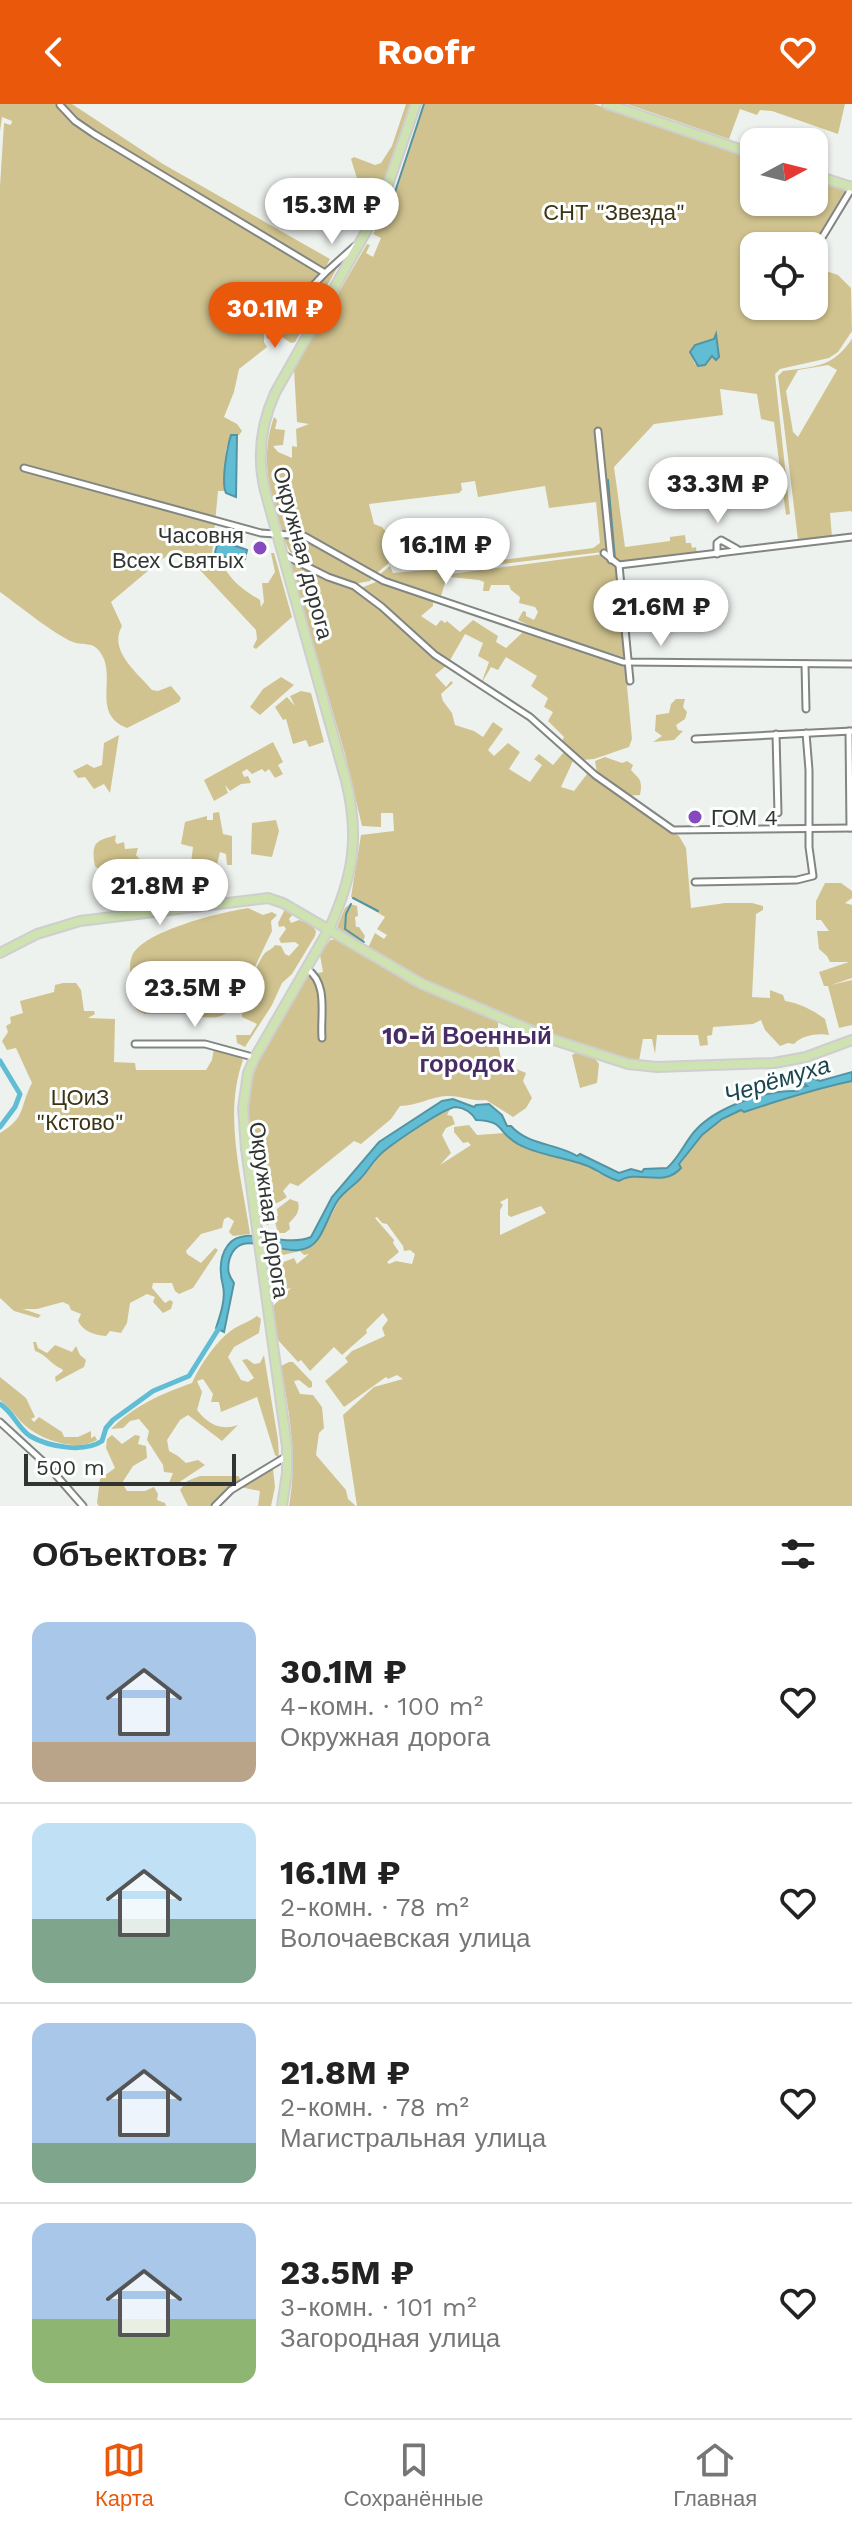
<!DOCTYPE html>
<html lang="ru">
<head>
<meta charset="utf-8">
<style>
	:root { --surface:#fff; --page:#f6f6f6; --text:#222; --muted:#767676; --line:#e0e0e0; --accent:#ea580c }
	body { margin:0; font-family:"Work Sans",sans-serif; background:var(--page); color:var(--text); height:100vh; display:flex; flex-direction:column; font-size:30px; white-space:nowrap }
	* { box-sizing:border-box; margin:0 }
	p { font-size:26px; color:var(--muted) }
	.icon { flex:none; width:44px; height:44px; fill:none; stroke:currentColor; stroke-width:2; stroke-linecap:round; stroke-linejoin:round }
	.map { position:relative; height:1402px; overflow:hidden }
	.side { display:flex; flex-direction:column; background:var(--surface); flex:1 }
	.side>* { flex:none }
	.needle { width:52px; rotate:83deg }
	.controls { position:absolute; left:740px; top:24px; display:grid; gap:16px }
	.controls a { display:grid; place-items:center; width:88px; height:88px; border-radius:16px; background:var(--surface); box-shadow:0 2px 6px #0004; font-size:40px }
	.scale { position:absolute; left:24px; bottom:20px; width:212px; box-sizing:border-box; padding-left:8px; border:4px solid #323432; border-top:0; font-size:22px; line-height:28px; white-space:nowrap; color:#323432; -webkit-text-stroke:6px #fdfffe; paint-order:stroke }
	.price { position:absolute; translate:-50% -68px; padding:0 18px; border-radius:28px; background:#fff; color:#222; font-size:26px; line-height:52px; filter:drop-shadow(0 2px 4px #0008) }
	.price::after { content:''; position:absolute; left:50%; top:48px; width:24px; height:18px; margin-left:-12px; background:inherit; clip-path:polygon(0 0,100% 0,50% 100%) }
	.price.active { background:var(--accent); color:#fff }
	ul { padding:0; list-style:none }
	li { display:flex; align-items:center; gap:24px; height:200px; padding:0 32px }
	li+li { border-top:2px solid var(--line) }
	li span { display:grid; place-items:center; flex:none; width:224px; height:160px; border-radius:16px; color:#555 }
	li>.icon { margin-inline-start:auto }
	span .icon { width:96px; height:96px; fill:#fffc; stroke-width:1 }
	li b { font-size:34px }
	h2 { display:flex; justify-content:space-between; align-items:center; height:96px; padding:0 32px; font-size:34px }
	header { display:flex; justify-content:space-between; align-items:center; height:104px; padding:0 32px; background:var(--accent); color:#fff; font-size:36px; font-weight:700 }
	.tab-bar { display:flex; justify-content:space-around; align-items:center; height:112px; border-top:2px solid var(--line); background:var(--surface); font-size:22px; color:var(--muted) }
	.tab-bar a { display:grid; justify-items:center; gap:4px }
	.tab-bar .active { color:var(--accent) }
	.map>svg:first-child { display:block }
	.green { fill:#d0c38f; fill-rule:evenodd }
	.water { fill:#61bdd4; stroke:#5394a3; stroke-width:2 }
	.lines { fill:none; stroke-linecap:round; stroke-linejoin:round }
	.stream { stroke:#5394a3; stroke-width:2 }
	.river { stroke:#61bdd4; stroke-width:5 }
	.minor-casing { stroke:#818683; stroke-width:9 }
	.major-casing { stroke:#cecece; stroke-width:12 }
	.minor { stroke:#fff; stroke-width:5 }
	.major { stroke:#cfe2b1; stroke-width:8 }
	.poi-dot { fill:#8749be; stroke:#fdfffe; stroke-width:3 }
	.labels { text-anchor:middle; dominant-baseline:central; stroke-width:6; stroke-linejoin:round; paint-order:stroke }
	.park-label { font-size:22px; fill:#3b3313; stroke:#fdfffe }
	.poi-label { font-size:22px; fill:#323432; stroke:#fdfffe; text-anchor:end }
	.street-label { font-size:22px; fill:#323432; stroke:#fdfffe }
	.neighbourhood-label { font-size:24px; font-weight:bold; fill:#492b65; stroke:#fdfffe }
	.water-label { font-size:24px; font-style:italic; fill:#1b454f; stroke:#fdfffe }
</style>
</head>
<body>
<header><svg class="icon" aria-label="back" viewBox="0 0 24 24"><path d="M15 5l-7 7 7 7"/></svg>Roofr<svg class="icon" aria-label="heart" viewBox="0 0 24 24"><path d="M12 20l-8-8c-3-5 5-10 8-4 3-6 11-1 8 4z"/></svg></header>
<div class="map">
<svg width="852" height="1402" viewBox="0 0 852 1402">
	<rect width="100%" height="100%" fill="#eef2ef"/>
	<!-- green -->
	<g class="green">
		<path d="M0,0H72L163,60L330,155L322,170L264,230V238L267,243L239,265L234,288L224,313L237,320L242,327L239,331H231L226,345L224,387H218L212,451L220,452C225,473 243,486 260,496L261,503L264,498L262,479H268L275,468L271,449H274L292,513L256,545L253,543L257,535L256,526L185,450L169,451L162,455L111,498L122,522C108,547 137,568 152,586L158,587L171,582L181,594L179,598L127,624C90,610 118,572 100,548C92,537 84,542 73,538C55,531 17,500 0,488V82L4,19L11,21L12,17L2,13L0,27Z"/>
		<polygon points="406,0 410,0 380,91 367,115 362,104 364,97 351,55 354,53 375,61 381,59 392,42"/>
		<path d="M424,0H594L754,56V98H814V76L847,87L814,143L754,142V202H814V150L820,165L838,171L851,184L852,227L838,248L829,254L780,265L775,270L790,410L786,411L774,318L761,315L757,290L720,285L723,311L654,320L614,363L625,443L670,437V433L685,431L686,439H691L692,444L696,443L697,451L618,460L614,456L600,328L596,329L607,451L603,448L444,467L441,464L593,444L600,439L596,398L549,404L545,382L478,393L475,377L461,379L462,386L459,389L369,400L374,420L382,423L389,432L390,458L377,469L310,431L282,427C269,387 260,354 274,313L277,316L275,325L285,326L283,341L273,342L278,348L292,354V342L297,343L296,325L309,320L297,318L294,265L367,140L370,141L366,149L373,153L381,134L373,130L392,97ZM714,235L717,241L716,256L712,252L708,258L695,260L690,248L695,241Z"/>
		<polygon points="627,0 845,0 838,30 772,7 760,6 757,11 740,5 729,35"/>
		<polygon points="344,152 295,238 291,239 282,233 287,216"/>
		<path d="M852,235V409L851,407L830,409L832,433L798,436L778,272L783,267C816,262 832,264 852,235ZM828,261L837,266L798,333L793,328L786,287L798,266Z"/>
		<path d="M295,434L309,437L373,473L370,477L359,479L356,486L381,504L447,561L435,571L446,583L451,577L453,579L441,590L443,597L452,609L455,621L474,627L483,633L493,618L503,625L488,646L494,652L508,639L520,648L509,665L530,678L542,661L534,655L539,650L553,661L564,648L628,699L679,732L686,744L691,804L725,799H752L763,802V806L756,810L752,893L770,894V886L783,891L785,897C799,899 813,906 825,915L829,931C819,929 802,931 794,940L788,939L780,942L765,926L761,916L753,920L713,923L712,931L707,932L708,941L700,942L698,931H657L655,950L652,935H643L639,957L635,958L534,925L424,877L368,844L375,829L384,835L387,831L377,825L385,813L351,793L361,731L394,727L393,709H381V723L362,722L345,650L291,463L294,459H304L300,452L290,448L284,435ZM573,657L587,670L574,687L561,683Z"/>
		<polygon points="603,450 618,464 625,550 623,553 540,527 518,516 523,507 526,508 526,512 534,516 538,508 535,503 519,499 520,493 511,486 509,481 491,481 489,487 483,487 484,478 479,476 450,473 445,479 441,492 379,471 390,462 393,469 438,465 442,469 450,470"/>
		<polygon points="376,478 433,496 433,502 421,512 436,522 441,516 445,519 447,517 460,528 473,516 498,532 496,538 506,544 523,528 623,561 627,566 630,581 627,582 632,635 629,643 594,655 582,656 561,639 564,633 548,617 553,608 544,603 548,594 531,582 537,572 506,553 498,566 491,563 481,580 489,558 478,552 483,539 465,530 449,558 433,547 399,515 361,484"/>
		<polygon points="281,573 294,581 260,611 250,603 263,585"/>
		<polygon points="301,587 311,589 324,638 309,643 306,636 293,640 286,615 283,616 275,603 287,593 295,602 290,592"/>
		<polygon points="676,595 685,595 683,603 687,608 685,615 676,621 678,626 683,627 674,636 653,638 662,632 655,627 656,611 669,609 671,600"/>
		<polygon points="119,631 110,689 104,680 94,685 85,673 78,674 73,667 87,660 94,664 102,661 104,639"/>
		<polygon points="273,638 283,658 278,661 283,670 275,674 269,665 265,668 262,665 252,670 247,665 242,668 244,673 248,672 251,679 241,680 230,687 225,681 228,689 214,697 204,676"/>
		<path d="M605,653L622,659L627,657L633,661L631,666C639,675 643,675 640,691L625,692L597,669L595,657Z"/>
		<polygon points="219,708 223,730 232,732 232,761 227,761 226,750 220,748 216,765 203,765 201,768 186,770 186,759 191,759 193,743 181,740 185,718 207,712 207,716 213,716 213,709"/>
		<polygon points="276,716 279,727 272,753 251,750 252,719"/>
		<path d="M116,731L115,737L117,740L124,738L125,745L138,744L136,751L141,757L135,759L128,768L122,759L116,768L113,769L111,765L103,768L95,762C90,735 99,737 116,731Z"/>
		<polygon points="825,779 841,779 852,787 852,794 845,799 852,801 852,874 831,881 852,876 852,921 839,924 828,882 824,882 819,868 849,858 830,858 827,852 819,845 817,827 829,827 821,816 816,816 816,797"/>
		<polygon points="350,800 357,802 358,812 355,813 356,823 359,823 365,832 362,840 337,823 345,804"/>
		<path d="M248,804L263,811L272,808L277,811L271,817L272,827L239,896L234,898C225,919 209,913 188,912L187,910H145L137,906C131,897 131,887 131,876C130,868 129,859 132,852C142,827 222,808 248,804Z"/>
		<path d="M285,805L293,810L289,815L291,819L299,816L311,820L316,827L315,832L292,870L282,879L272,901L245,943L237,939L236,931H250L257,920L242,913C242,900 256,859 265,849C268,846 273,845 275,841L281,842L285,850L289,852L299,841L295,838L281,839L279,835L286,825L284,822L279,823L278,819Z"/>
		<path d="M338,835L410,880L498,917V929L529,930L527,936L521,940L498,941L502,959L526,969L523,977L532,994L526,1004L513,1013L486,996C473,998 461,991 446,992C430,993 417,1002 400,1002L391,1015L361,1040L354,1037L298,1082L290,1079L283,1087L287,1093C277,1100 269,1103 257,1101C252,1061 238,1012 251,972C262,936 289,903 309,871L323,868L320,851L330,836Z"/>
		<path d="M63,879H76L81,886L84,907H94L95,910L88,914L115,915L114,958L135,959L136,966H206L212,956L214,944L237,951L243,956C223,1011 242,1075 250,1130L233,1132L229,1128L234,1117L228,1113L224,1115L222,1124L201,1130L186,1147L187,1150L201,1159L215,1144L218,1146L193,1184L179,1190L175,1187L172,1179H153L152,1184L165,1199L170,1196L173,1198L171,1205L163,1209L153,1198L155,1193L147,1190L130,1199L127,1219L121,1229L110,1227L106,1232C94,1231 83,1227 78,1217L81,1210L71,1206L69,1201L63,1198L37,1205H23L41,1211L38,1214L14,1207L0,1194V1029C27,1013 19,1003 32,979L16,944L7,946L2,937L8,928L6,922L11,919L10,913L23,909L20,897L54,888L55,881Z"/>
		<polygon points="579,947 592,951 599,960 597,979 580,984 572,951"/>
		<path d="M852,977V1402H357L343,1311L374,1283L403,1275L397,1271L388,1275L386,1273L344,1303L325,1277L348,1258L345,1254L352,1247L385,1232L382,1224L388,1216L383,1209L366,1226L367,1229L342,1251L334,1243L310,1267L301,1256L298,1258L278,1236L273,1202L291,1184L283,1186L273,1198L267,1156L274,1153L281,1159L294,1154L297,1160L309,1150L304,1151L300,1147L283,1151L268,1145V1141L289,1147L323,1127L340,1094L362,1074L385,1046L428,1016L450,1005L447,1011L452,1012L455,1020L446,1024L442,1031L451,1049L440,1061L471,1041L468,1038L463,1039L454,1028V1023L469,1021L477,1031L505,1029L521,1041L590,1062L598,1069L619,1077C635,1067 659,1079 678,1062C684,1057 690,1044 696,1038C707,1023 725,1014 741,1006L745,1008C780,996 815,985 852,977ZM508,1094V1111L511,1113L541,1102L546,1109L500,1131V1106L503,1101L500,1098ZM377,1113L382,1119L387,1120L403,1142L404,1147L410,1146L415,1150L412,1160L396,1157L389,1160L387,1158L399,1148L393,1139L394,1136L375,1114Z"/>
		<path d="M290,1095L298,1098C301,1108 294,1114 289,1119L290,1125L285,1129H278L275,1118L271,1117L268,1121L264,1119L262,1114L278,1112L277,1105Z"/>
		<path d="M257,1212L261,1215L259,1229L234,1243L228,1253L241,1276L248,1278L254,1274L242,1256L247,1255L254,1260L260,1259L264,1251L278,1336L279,1354L275,1351L257,1293L221,1308L219,1298H211L213,1290L203,1275L197,1277L202,1288L197,1306C208,1320 220,1327 238,1321L222,1337L188,1311L180,1316L167,1336L169,1347L178,1352L186,1359L198,1356L205,1361L175,1381L169,1379L173,1369L164,1368L163,1361L147,1336L149,1327L139,1315L130,1317L123,1324L111,1325C135,1301 161,1290 192,1279C200,1261 218,1234 235,1224C242,1220 250,1217 257,1212Z"/>
		<path d="M33,1238H36L38,1244L47,1249L55,1241L72,1248L76,1242L80,1251L86,1256L84,1263L56,1278L55,1273L63,1267L62,1265C50,1260 46,1250 35,1247Z"/>
		<path d="M289,1258H293L312,1278V1283L309,1284L299,1276L294,1277L300,1290L313,1291L322,1303L324,1324L319,1329L316,1351L346,1386L348,1395L356,1402H289C298,1354 289,1309 281,1262Z"/>
		<path d="M0,1273L26,1294L35,1313L31,1315L34,1318L39,1313L62,1328L64,1333H78L91,1327V1334L95,1332L97,1336C78,1348 45,1337 28,1324C18,1316 11,1304 0,1296Z"/>
		<polygon points="112,1331 122,1340 135,1331 140,1332 138,1340 146,1342 147,1354 133,1362 122,1379 127,1387 145,1387 154,1383 158,1390 157,1396 165,1399 166,1402 99,1402 97,1399 100,1375 115,1364 106,1344 107,1335"/>
		<polygon points="273,1365 275,1383 271,1402 258,1402 260,1387 240,1383"/>
		<polygon points="200,1372 239,1372 240,1376 212,1402 188,1402 180,1386 187,1377"/>
	</g>
	<!-- water -->
	<g class="water">
		<polygon points="716,230 719,253 716,256 712,252 705,261 698,262 690,248 695,241 714,235"/>
		<path d="M231,331H237L236,393L226,389C221,378 227,344 231,331Z"/>
		<polygon points="219,436 247,446 245,455 240,456 217,451 215,448"/>
		<path d="M852,968V977C814,985 780,996 744,1008L741,1006L722,1015L702,1031L679,1060L681,1064C664,1084 638,1065 619,1077C606,1074 597,1065 585,1061C564,1053 537,1051 518,1040C496,1028 506,1017 476,1016C472,1009 465,1004 456,1003C445,1003 394,1039 384,1047C374,1055 368,1067 360,1075C353,1082 344,1088 338,1096C330,1108 326,1123 318,1135C295,1168 240,1113 229,1157C227,1167 229,1172 234,1179L224,1228L216,1224C220,1212 226,1195 223,1182C220,1170 219,1153 228,1141C245,1119 282,1145 311,1133L332,1093L379,1038L442,997L453,995L474,1003L476,1001L489,1000L502,1011L507,1022H511C529,1042 556,1039 577,1052L580,1050L619,1069L631,1065L642,1068L644,1065L667,1064C678,1055 684,1040 694,1028C715,1003 766,986 797,987L799,983L807,982L798,975L801,970L820,977Z"/>
	</g>
	<g class="lines">
		<!-- stream -->
		<g class="stream">
			<polyline points="393,94 424,0"/>
			<polyline points="387,104 392,97"/>
			<polyline points="608,376 615,455"/>
			<polyline points="353,794 378,807"/>
			<polyline points="351,800 346,810 345,825 364,838"/>
		</g>
		<!-- river -->
		<g class="river">
			<polyline points="0,957 20,990 15,1003 0,1023"/>
			<path d="M0,1300C13,1308 17,1323 30,1332C49,1343 84,1349 102,1337L106,1324L113,1316L153,1287L189,1272L221,1221"/>
		</g>
		<defs>
			<g id="minor">
				<polyline points="60,1 75,17 94,30 325,169"/>
				<polyline points="823,132 852,84"/>
				<polyline points="284,212 280,225 271,231 271,226 325,169 355,142"/>
				<polyline points="598,327 611,456"/>
				<polyline points="24,364 261,429 304,432 384,477 623,558 852,560"/>
				<polyline points="604,449 619,461"/>
				<polyline points="717,450 717,439 721,436 737,445"/>
				<polyline points="284,451 328,473 354,482 382,503 435,551 530,613 595,671 673,726 852,724"/>
				<polyline points="619,461 852,433"/>
				<polyline points="619,461 630,577"/>
				<polyline points="805,560 806,605"/>
				<polyline points="849,627 850,724"/>
				<polyline points="776,630 778,709"/>
				<polyline points="695,635 852,627"/>
				<polyline points="695,778 797,776 813,772 809,743 809,666 806,629"/>
				<path d="M307,865C329,880 320,911 322,934"/>
				<polyline points="135,940 205,940 249,952"/>
				<polyline points="0,1318 48,1362 83,1402"/>
				<polyline points="215,1402 231,1386 287,1352"/>
			</g>
			<g id="major">
				<polyline points="607,0 754,50"/>
				<polyline points="814,71 852,83"/>
				<polyline points="0,849 37,830 80,817 268,794 283,799 422,880 554,936 628,960 657,963 774,959 806,953 852,936"/>
				<path d="M282,1402L287,1369V1343L246,1045L243,1004L248,969L254,955L329,825C353,773 360,733 346,677L265,387C257,354 261,320 275,289L381,101L416,0"/>
			</g>
		</defs>
		<!-- minor casing -->
		<use href="#minor" class="minor-casing"/>
		<!-- major casing -->
		<use href="#major" class="major-casing"/>
		<!-- minor -->
		<use href="#minor" class="minor"/>
		<!-- major -->
		<use href="#major" class="major"/>
	</g>
	<!-- markers -->
	<g class="poi-dot">
		<circle cx="260" cy="444" r="8"/>
		<circle cx="695" cy="713" r="8"/>
	</g>
	<g class="labels">
		<!-- park labels -->
		<g class="park-label">
			<text x="614" y="108">СНТ "Звезда"</text>
			<text x="80" y="993">ЦОиЗ<tspan x="80" dy="25">"Кстово"</tspan></text>
		</g>
		<!-- poi labels -->
		<g class="poi-label">
			<text x="244" y="431">Часовня<tspan x="244" dy="25">Всех Святых</tspan></text>
			<text x="711" y="713" text-anchor="start">ГОМ 4</text>
		</g>
		<!-- street labels -->
		<g class="street-label">
			<text transform="translate(303 449) rotate(75)">Окружная дорога</text>
			<text transform="translate(269 1106) rotate(82)">Окружная дорога</text>
		</g>
		<!-- neighbourhood labels -->
		<g class="neighbourhood-label">
			<text x="467" y="932">10-й Военный<tspan x="467" dy="28">городок</tspan></text>
		</g>
		<!-- water labels -->
		<g class="water-label">
			<text transform="translate(777 976) rotate(-17)">Черёмуха</text>
		</g>
	</g>
</svg>
<div class="controls">
<a><svg class="needle" viewBox="-14 -14 28 28"><path d="M0-13l5 13h-10z" fill="#e53935"/><path d="M0 13l5-13h-10z" fill="#767676"/></svg></a>
<a><svg class="icon" aria-label="locate" viewBox="0 0 24 24"><circle cx="12" cy="12" r="6"/><path d="M12 2v4M12 18v4M2 12h4M18 12h4"/></svg></a>
</div>
<div class="scale">500 m</div>
<b class="price" style="left:332px;top:142px">15.3M ₽</b>
<b class="price active" style="left:275px;top:246px">30.1M ₽</b>
<b class="price" style="left:718px;top:421px">33.3M ₽</b>
<b class="price" style="left:446px;top:482px">16.1M ₽</b>
<b class="price" style="left:661px;top:544px">21.6M ₽</b>
<b class="price" style="left:160px;top:823px">21.8M ₽</b>
<b class="price" style="left:195px;top:925px">23.5M ₽</b>
</div>
<section class="side">
<h2>Объектов: 7<svg class="icon" aria-label="filters" viewBox="0 0 24 24"><path d="M4 7h16M4 17h16"/><circle cx="9" cy="7" r="2"/><circle cx="15" cy="17" r="2"/></svg></h2>
<ul>
<li><span style="background:linear-gradient(#a9c7e8 75%,#b9a48a 0)"><svg class="icon" aria-label="home" viewBox="0 0 24 24"><path d="M3 11l9-7 9 7M6 9v11h12V9"/></svg></span><div><b>30.1M ₽</b><p>4-комн. · 100 m²</p><p>Окружная дорога</p></div><svg class="icon" aria-label="heart" viewBox="0 0 24 24"><path d="M12 20l-8-8c-3-5 5-10 8-4 3-6 11-1 8 4z"/></svg></li>
<li><span style="background:linear-gradient(#bfe0f5 60%,#7fa58c 0)"><svg class="icon" aria-label="home" viewBox="0 0 24 24"><path d="M3 11l9-7 9 7M6 9v11h12V9"/></svg></span><div><b>16.1M ₽</b><p>2-комн. · 78 m²</p><p>Волочаевская улица</p></div><svg class="icon" aria-label="heart" viewBox="0 0 24 24"><path d="M12 20l-8-8c-3-5 5-10 8-4 3-6 11-1 8 4z"/></svg></li>
<li><span style="background:linear-gradient(#a9c7e8 75%,#7fa58c 0)"><svg class="icon" aria-label="home" viewBox="0 0 24 24"><path d="M3 11l9-7 9 7M6 9v11h12V9"/></svg></span><div><b>21.8M ₽</b><p>2-комн. · 78 m²</p><p>Магистральная улица</p></div><svg class="icon" aria-label="heart" viewBox="0 0 24 24"><path d="M12 20l-8-8c-3-5 5-10 8-4 3-6 11-1 8 4z"/></svg></li>
<li><span style="background:linear-gradient(#a9c7e8 60%,#8fb573 0)"><svg class="icon" aria-label="home" viewBox="0 0 24 24"><path d="M3 11l9-7 9 7M6 9v11h12V9"/></svg></span><div><b>23.5M ₽</b><p>3-комн. · 101 m²</p><p>Загородная улица</p></div><svg class="icon" aria-label="heart" viewBox="0 0 24 24"><path d="M12 20l-8-8c-3-5 5-10 8-4 3-6 11-1 8 4z"/></svg></li>
</ul>
</section>
<nav class="tab-bar">
<a class="active"><svg class="icon" aria-label="map" viewBox="0 0 24 24"><path d="M3 6l6-2 6 2 6-2v14l-6 2-6-2-6 2zM9 4v14M15 6v14"/></svg>Карта</a>
<a><svg class="icon" aria-label="saved" viewBox="0 0 24 24"><path d="M7 4h10v16l-5-4-5 4z"/></svg>Сохранённые</a>
<a><svg class="icon" aria-label="home" viewBox="0 0 24 24"><path d="M3 11l9-7 9 7M6 9v11h12V9"/></svg>Главная</a>
</nav>
</body>
</html>
